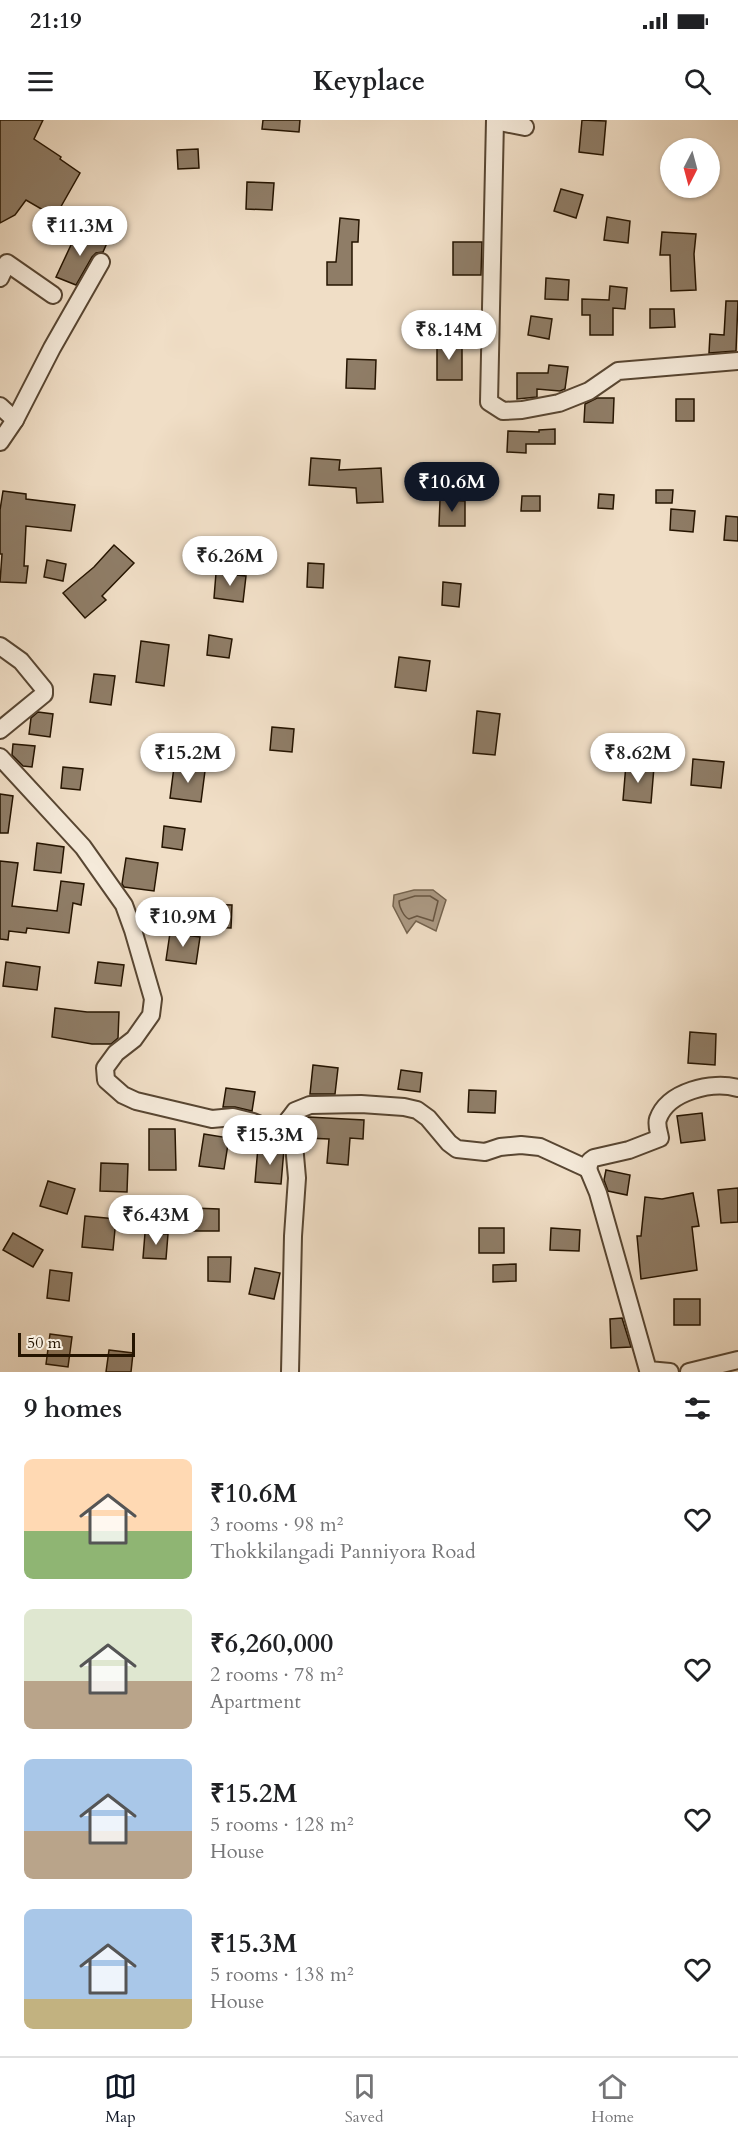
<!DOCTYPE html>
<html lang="en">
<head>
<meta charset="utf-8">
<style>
	:root { --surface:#fff; --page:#f6f6f6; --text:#202124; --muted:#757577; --line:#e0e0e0; --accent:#111827 }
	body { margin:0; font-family:Cardo,serif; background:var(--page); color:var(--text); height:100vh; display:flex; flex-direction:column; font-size:22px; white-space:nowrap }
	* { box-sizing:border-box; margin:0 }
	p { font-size:20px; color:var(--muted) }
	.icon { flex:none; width:33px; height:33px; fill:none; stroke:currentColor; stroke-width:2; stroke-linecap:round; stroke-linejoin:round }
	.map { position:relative; height:1252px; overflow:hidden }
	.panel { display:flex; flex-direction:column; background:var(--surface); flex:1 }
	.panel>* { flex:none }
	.needle { width:39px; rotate:186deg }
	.tools { position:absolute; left:660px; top:18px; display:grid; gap:12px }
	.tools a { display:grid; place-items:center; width:60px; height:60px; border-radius:50%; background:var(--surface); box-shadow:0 2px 4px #0004; font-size:30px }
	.scale { position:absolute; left:18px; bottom:15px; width:117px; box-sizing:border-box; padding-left:6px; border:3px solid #251400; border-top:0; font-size:16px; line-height:21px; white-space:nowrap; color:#251400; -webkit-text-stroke:4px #f5eada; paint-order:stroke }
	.price { position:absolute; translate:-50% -51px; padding:0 14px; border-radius:21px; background:#fff; color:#222; font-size:20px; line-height:39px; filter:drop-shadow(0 2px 3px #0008) }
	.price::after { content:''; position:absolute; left:50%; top:36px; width:18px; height:14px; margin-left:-9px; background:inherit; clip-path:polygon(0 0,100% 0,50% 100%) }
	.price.selected { background:var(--accent); color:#fff }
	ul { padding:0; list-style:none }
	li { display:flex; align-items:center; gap:18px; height:150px; padding:0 24px }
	li span { display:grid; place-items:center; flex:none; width:168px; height:120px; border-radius:9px; color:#555 }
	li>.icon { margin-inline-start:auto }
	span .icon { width:72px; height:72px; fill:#fffc; stroke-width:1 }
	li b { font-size:26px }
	h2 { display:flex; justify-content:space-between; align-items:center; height:72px; padding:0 24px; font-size:26px }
	.status { display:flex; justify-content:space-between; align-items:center; height:42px; padding:0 30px; background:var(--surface); direction:ltr }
	.status svg { height:16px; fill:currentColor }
	header { display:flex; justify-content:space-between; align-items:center; height:78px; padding:0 24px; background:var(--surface); font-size:27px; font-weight:600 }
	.dock { display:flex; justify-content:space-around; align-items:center; height:84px; border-top:2px solid var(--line); background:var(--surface); font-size:16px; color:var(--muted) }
	.dock a { display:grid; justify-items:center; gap:3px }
	.dock .selected { color:var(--accent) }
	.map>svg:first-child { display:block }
	.water { fill:#ab9983; stroke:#75644f; stroke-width:1.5 }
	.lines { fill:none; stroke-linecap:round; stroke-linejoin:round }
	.shore { stroke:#685642; stroke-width:1.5 }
	.building { fill:#8f7d67; stroke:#251400; stroke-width:1.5 }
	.minor-casing { stroke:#584632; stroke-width:20 }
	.minor { stroke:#f5eada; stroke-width:16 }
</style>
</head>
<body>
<div class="status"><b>21:19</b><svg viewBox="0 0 49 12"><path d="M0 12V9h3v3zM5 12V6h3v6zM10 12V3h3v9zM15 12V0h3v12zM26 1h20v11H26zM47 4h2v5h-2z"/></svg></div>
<header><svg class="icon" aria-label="menu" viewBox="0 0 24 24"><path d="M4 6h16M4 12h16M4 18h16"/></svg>Keyplace<svg class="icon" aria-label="search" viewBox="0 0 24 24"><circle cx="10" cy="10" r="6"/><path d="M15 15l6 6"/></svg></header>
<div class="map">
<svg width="738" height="1252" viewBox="0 0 738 1252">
	<rect width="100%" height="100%" fill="#f0dec6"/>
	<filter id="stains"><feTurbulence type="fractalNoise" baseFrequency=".00333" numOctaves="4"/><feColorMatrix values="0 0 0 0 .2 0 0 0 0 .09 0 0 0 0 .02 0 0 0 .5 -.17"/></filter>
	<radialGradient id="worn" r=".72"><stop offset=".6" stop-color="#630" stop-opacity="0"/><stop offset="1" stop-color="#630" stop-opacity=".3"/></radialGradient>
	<!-- water -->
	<polygon class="water" points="414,770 433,770 446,780 436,811 416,801 407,813 393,786 394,775"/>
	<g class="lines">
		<!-- shore -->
		<path class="shore" d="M415,776H430L438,781L433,801L417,796L409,799C404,797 399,787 399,781Z"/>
	</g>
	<!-- building -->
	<g class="building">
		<polygon points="0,0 43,0 34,19 61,37 60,39 80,53 55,97 26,80 15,95 0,103"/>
		<polygon points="263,0 300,0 299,12 262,9"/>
		<polygon points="582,0 606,1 603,35 579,32"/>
		<polygon points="198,29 199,48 178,49 177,30"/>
		<polygon points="247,62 274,63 272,90 246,89"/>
		<polygon points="561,69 583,75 576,98 554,91"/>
		<polygon points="607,97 630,101 628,123 604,120"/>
		<polygon points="340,98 359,100 358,122 352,122 352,165 327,165 327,142 336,142"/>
		<polygon points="78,110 107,123 103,132 96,133 92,137 76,165 56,157"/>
		<polygon points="662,112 696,114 694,134 696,170 671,171 670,135 660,135"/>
		<polygon points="453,122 482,122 481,155 453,155"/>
		<polygon points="546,158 569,160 568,180 545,179"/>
		<polygon points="610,166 627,168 625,189 613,188 613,215 590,215 590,195 582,195 582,179 609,180"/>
		<polygon points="726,181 738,181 736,231 709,233 710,214 724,215"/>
		<polygon points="650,189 674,189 675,207 650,208"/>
		<polygon points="531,196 552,199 549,219 528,215"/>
		<rect x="437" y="223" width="25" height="37"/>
		<polygon points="347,239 376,240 375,269 346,268"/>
		<polygon points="549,245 568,247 565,269 560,271 537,269 537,277 517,279 517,253 548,253"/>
		<polygon points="597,278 614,278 613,303 584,302 585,284"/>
		<rect x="676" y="279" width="18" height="22"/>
		<polygon points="555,309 555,324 526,324 526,333 507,332 508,311 539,312 539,310"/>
		<polygon points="311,338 340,340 339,350 381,348 383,382 357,383 356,368 309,365"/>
		<polygon points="656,370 673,370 672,383 656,383"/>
		<polygon points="3,371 26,374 26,379 75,385 71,411 26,406 24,446 28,446 26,463 0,462 2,434 0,434 0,390"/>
		<polygon points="599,374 614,375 613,389 598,388"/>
		<polygon points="522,376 540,376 540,391 521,391"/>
		<polygon points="440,380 465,381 465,406 439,406"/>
		<polygon points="671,389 695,391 693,412 670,410"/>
		<polygon points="726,396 738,397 738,421 724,420"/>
		<polygon points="114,425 134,443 102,476 106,480 85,498 63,473 94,447"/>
		<polygon points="47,440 66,444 63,461 44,457"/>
		<polygon points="308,443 324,444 323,468 307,467"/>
		<polygon points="216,453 246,456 243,482 214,478"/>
		<polygon points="443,462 461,464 459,487 442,485"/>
		<polygon points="209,515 232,519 229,538 207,535"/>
		<polygon points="141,521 169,525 164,566 136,562"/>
		<polygon points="399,537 430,541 426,571 395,567"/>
		<polygon points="94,554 115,556 111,585 90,582"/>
		<polygon points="477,591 500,594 495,635 473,633"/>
		<polygon points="38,592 53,594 50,617 29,614 31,598"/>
		<polygon points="272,607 294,609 292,632 270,630"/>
		<polygon points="13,624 35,626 32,647 23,646 12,635"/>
		<polygon points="693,639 724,642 721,668 691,665"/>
		<polygon points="626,644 654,647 651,683 623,680"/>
		<polygon points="63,647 83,649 80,670 61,668"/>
		<polygon points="174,647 205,651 201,682 170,678"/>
		<polygon points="0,674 13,676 8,713 0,713"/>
		<polygon points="164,706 185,709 182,730 162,727"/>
		<polygon points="37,723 64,727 61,753 34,750"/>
		<polygon points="126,738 158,743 154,771 124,767 122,764"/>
		<polygon points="0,741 18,743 12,786 57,791 61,761 84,764 81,785 73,783 69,813 27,808 26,813 9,811 8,820 0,819"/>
		<polygon points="204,784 232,785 231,808 203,807"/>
		<polygon points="170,813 200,817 196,844 166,840"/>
		<polygon points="6,842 40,847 37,870 3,866"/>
		<polygon points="98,842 124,845 121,866 95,863"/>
		<polygon points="55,888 87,892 119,892 118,918 111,924 92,924 52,917"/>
		<polygon points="690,912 716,914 715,945 688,943"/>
		<polygon points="313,945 338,948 335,974 310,974"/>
		<polygon points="401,950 422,953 420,972 398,969"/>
		<polygon points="226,968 255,972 252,991 235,987 223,987"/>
		<polygon points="469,970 496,971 495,993 468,992"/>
		<polygon points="702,993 705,1020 681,1023 677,996"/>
		<polygon points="308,997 364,1000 363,1019 350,1018 348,1045 327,1043 329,1019 306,1018"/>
		<polygon points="149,1009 175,1009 176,1050 149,1050"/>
		<polygon points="204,1014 229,1018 224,1049 199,1046"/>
		<polygon points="258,1027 284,1029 281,1064 255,1062"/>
		<polygon points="101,1043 128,1044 127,1072 100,1071"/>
		<polygon points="606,1050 630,1055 627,1075 608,1071 604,1060"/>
		<polygon points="48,1061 75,1069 67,1094 40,1086"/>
		<polygon points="738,1068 738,1102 721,1103 718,1070"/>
		<polygon points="693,1073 699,1106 692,1107 697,1150 641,1159 637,1116 641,1116 645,1077 662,1079"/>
		<polygon points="193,1088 219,1089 219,1111 190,1111"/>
		<polygon points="85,1096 116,1099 113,1130 82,1127"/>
		<rect x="479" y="1108" width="25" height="25"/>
		<polygon points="551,1108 580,1110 579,1131 550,1130"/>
		<polygon points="13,1113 43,1130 33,1147 3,1130"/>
		<polygon points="145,1113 168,1114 166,1139 143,1138"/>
		<polygon points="208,1137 231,1137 230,1162 208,1161"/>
		<polygon points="516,1144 516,1161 493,1162 493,1145"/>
		<polygon points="255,1148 280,1153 274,1179 249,1174"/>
		<polygon points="50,1150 72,1153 69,1181 47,1178"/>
		<rect x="674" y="1179" width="26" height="26"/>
		<polygon points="622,1198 631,1227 611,1228 610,1199"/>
		<polygon points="50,1214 72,1217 68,1247 46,1244"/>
		<polygon points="109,1230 133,1233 131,1252 106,1252"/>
	</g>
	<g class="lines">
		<defs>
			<g id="minor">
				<polyline points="495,0 489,282 503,291 522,290 559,283 589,271 618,251 738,241"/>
				<polyline points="495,1 525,7"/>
				<polyline points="0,158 7,143 53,175"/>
				<polyline points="0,286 15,300"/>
				<polyline points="0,322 15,300 52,228 101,142"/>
				<polyline points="0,526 21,541 44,569 44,574 0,610"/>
				<path d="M0,637L83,727L124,785L133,810L153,879L151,895L134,919L116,933L105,948L106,960L123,975L136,981L212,999L233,997L253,1002L272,1010L276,1011L286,1003L295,991L310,985L361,984L404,987L417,990L428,998L449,1023L457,1029L485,1032L500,1027L521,1025L540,1027L588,1049L590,1041L594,1038L629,1030L660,1018C659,1012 656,1005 658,999C668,971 712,961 738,968"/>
				<polyline points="289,999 293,1013 297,1058 293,1116 290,1252"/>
				<polyline points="588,1049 598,1073 648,1250 670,1252"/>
				<polyline points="689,1252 738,1240"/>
			</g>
		</defs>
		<!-- minor casing -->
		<use href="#minor" class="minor-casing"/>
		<!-- minor -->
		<use href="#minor" class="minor"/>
	</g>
	<rect width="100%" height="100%" filter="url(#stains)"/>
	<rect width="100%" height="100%" fill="url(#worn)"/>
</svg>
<div class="tools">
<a><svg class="needle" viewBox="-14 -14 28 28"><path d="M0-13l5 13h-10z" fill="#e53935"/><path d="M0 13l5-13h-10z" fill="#757577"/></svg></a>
</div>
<div class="scale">50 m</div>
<b class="price" style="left:80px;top:137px">₹11.3M</b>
<b class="price" style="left:449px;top:241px">₹8.14M</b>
<b class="price selected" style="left:452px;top:393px">₹10.6M</b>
<b class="price" style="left:230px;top:467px">₹6.26M</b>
<b class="price" style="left:188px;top:664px">₹15.2M</b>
<b class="price" style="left:638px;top:664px">₹8.62M</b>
<b class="price" style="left:183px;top:828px">₹10.9M</b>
<b class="price" style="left:270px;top:1046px">₹15.3M</b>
<b class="price" style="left:156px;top:1126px">₹6.43M</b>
</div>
<section class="panel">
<h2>9 homes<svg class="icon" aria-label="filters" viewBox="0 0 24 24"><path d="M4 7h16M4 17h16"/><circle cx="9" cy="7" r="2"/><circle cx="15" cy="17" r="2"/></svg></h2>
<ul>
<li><span style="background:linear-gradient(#ffd9b3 60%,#8fb573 0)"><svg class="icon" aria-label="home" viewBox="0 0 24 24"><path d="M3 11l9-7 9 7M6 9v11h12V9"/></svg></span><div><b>₹10.6M</b><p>3 rooms · 98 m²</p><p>Thokkilangadi Panniyora Road</p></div><svg class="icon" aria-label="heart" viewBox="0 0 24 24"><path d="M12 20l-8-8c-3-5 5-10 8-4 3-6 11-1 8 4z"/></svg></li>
<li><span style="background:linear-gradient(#dfe7d0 60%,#b9a48a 0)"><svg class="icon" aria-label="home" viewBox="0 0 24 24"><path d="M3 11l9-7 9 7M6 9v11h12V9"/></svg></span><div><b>₹6,260,000</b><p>2 rooms · 78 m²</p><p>Apartment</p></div><svg class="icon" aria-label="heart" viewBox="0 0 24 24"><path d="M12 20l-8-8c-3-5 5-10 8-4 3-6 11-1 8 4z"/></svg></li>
<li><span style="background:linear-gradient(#a9c7e8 60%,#b9a48a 0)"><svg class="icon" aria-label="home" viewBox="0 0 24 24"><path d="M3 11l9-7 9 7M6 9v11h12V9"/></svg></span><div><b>₹15.2M</b><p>5 rooms · 128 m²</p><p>House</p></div><svg class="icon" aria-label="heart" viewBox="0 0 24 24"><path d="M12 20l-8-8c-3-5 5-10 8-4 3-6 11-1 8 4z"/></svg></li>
<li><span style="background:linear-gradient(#a9c7e8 75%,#c2b280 0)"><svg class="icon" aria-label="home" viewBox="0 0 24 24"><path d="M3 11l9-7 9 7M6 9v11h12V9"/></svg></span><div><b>₹15.3M</b><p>5 rooms · 138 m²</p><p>House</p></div><svg class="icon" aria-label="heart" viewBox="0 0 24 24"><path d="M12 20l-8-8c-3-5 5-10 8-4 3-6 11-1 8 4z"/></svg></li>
</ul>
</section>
<nav class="dock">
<a class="selected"><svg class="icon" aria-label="map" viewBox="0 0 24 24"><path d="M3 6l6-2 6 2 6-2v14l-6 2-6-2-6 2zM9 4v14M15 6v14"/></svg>Map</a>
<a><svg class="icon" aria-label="saved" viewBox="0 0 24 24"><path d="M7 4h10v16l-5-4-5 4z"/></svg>Saved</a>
<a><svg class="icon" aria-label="home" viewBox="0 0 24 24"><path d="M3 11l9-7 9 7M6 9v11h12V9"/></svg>Home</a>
</nav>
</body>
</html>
